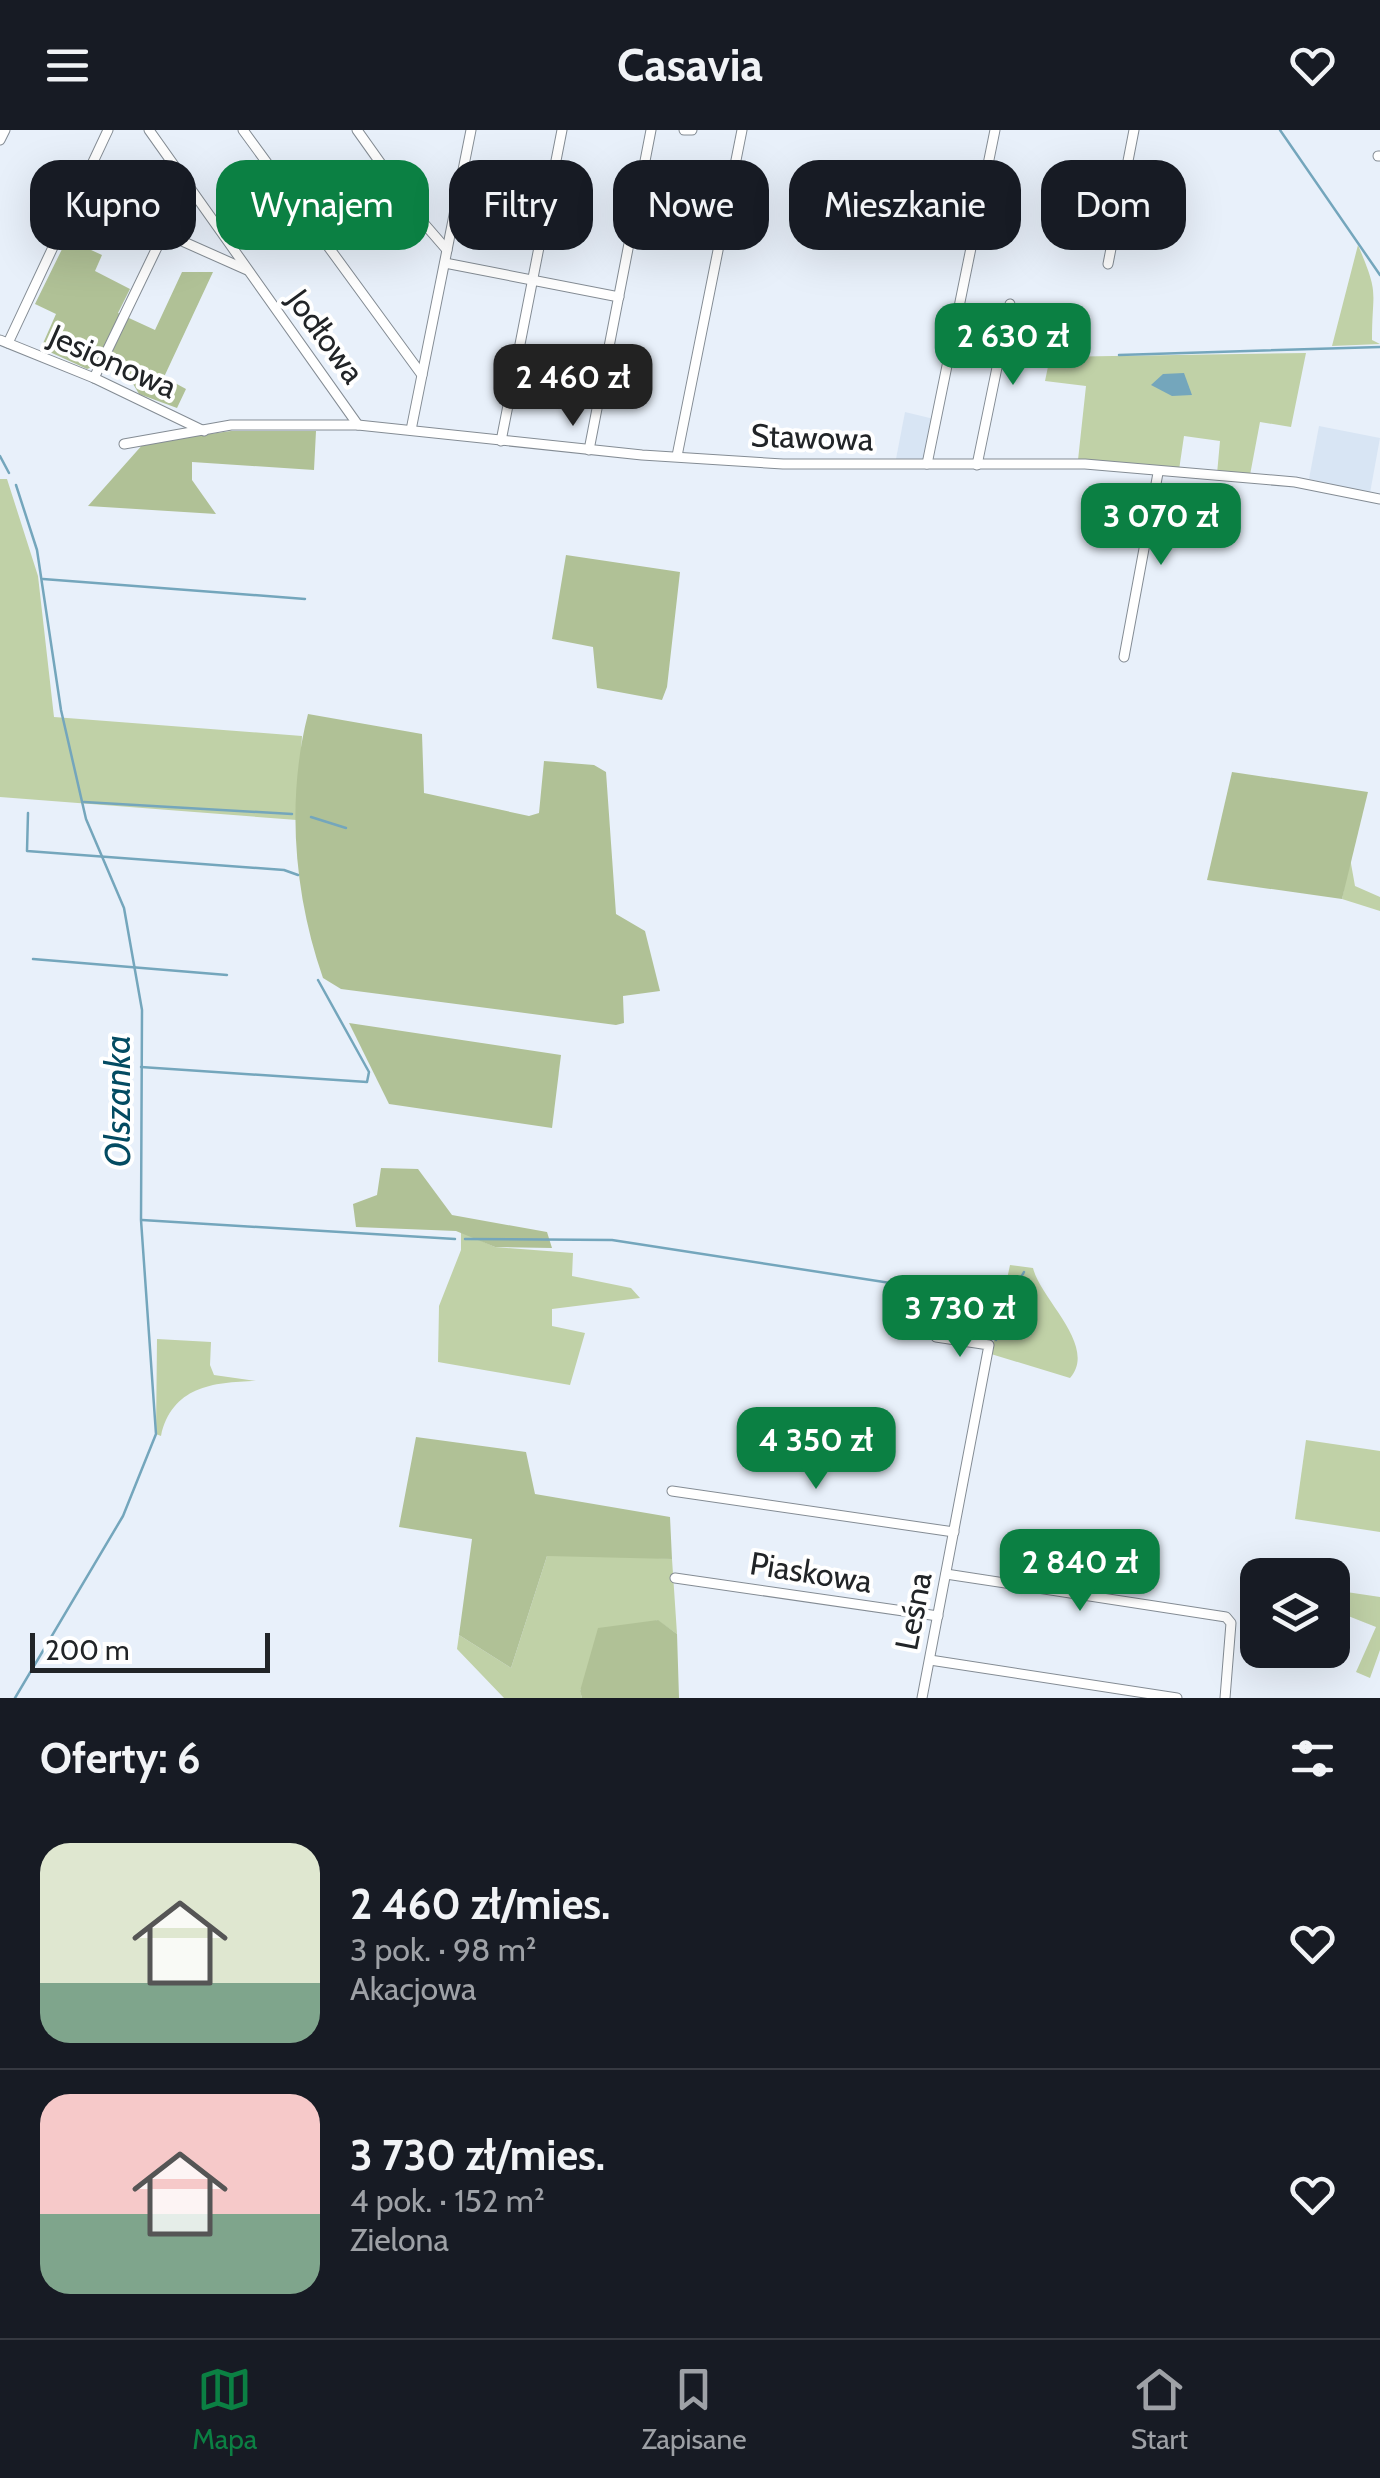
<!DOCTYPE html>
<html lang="pl">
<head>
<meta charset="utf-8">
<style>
	:root { --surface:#171b24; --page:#20242c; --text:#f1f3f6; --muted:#9ea1a6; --line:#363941; --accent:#0b8043 }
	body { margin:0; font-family:Cabin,sans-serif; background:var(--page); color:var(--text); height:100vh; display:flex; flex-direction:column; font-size:38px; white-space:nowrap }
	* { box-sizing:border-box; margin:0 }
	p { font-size:32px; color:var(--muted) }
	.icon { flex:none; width:55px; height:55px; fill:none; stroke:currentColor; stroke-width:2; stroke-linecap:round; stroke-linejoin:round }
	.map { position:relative; height:1568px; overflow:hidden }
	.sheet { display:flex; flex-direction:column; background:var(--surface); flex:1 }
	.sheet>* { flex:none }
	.banner { position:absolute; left:30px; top:30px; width:1320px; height:90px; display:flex; gap:20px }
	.fabs { position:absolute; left:1240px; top:1428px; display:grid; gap:20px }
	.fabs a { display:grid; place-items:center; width:110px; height:110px; border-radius:20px; background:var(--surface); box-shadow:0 10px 40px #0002; font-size:50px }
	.scale { position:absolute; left:30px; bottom:25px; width:240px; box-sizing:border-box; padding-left:10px; border:5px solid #212427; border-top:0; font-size:28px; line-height:35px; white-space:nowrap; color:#212427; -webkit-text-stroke:8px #fff; paint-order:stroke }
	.price { position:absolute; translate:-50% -85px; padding:0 22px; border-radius:20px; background:var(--accent); color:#fff; font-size:32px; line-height:65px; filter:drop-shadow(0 2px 5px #0008) }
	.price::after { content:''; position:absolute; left:50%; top:60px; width:30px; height:22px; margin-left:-15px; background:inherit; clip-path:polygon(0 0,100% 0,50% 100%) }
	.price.on { background:#222; color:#fff }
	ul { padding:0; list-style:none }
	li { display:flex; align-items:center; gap:30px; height:250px; padding:0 40px }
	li+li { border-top:2px solid var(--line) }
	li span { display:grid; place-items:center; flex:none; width:280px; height:200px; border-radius:30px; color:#555 }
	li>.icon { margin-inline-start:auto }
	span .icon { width:120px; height:120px; fill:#fffc; stroke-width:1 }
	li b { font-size:42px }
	h2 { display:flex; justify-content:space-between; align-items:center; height:120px; padding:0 40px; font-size:42px }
	.chip { padding:0 35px; border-radius:30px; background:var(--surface); box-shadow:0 10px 40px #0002; font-size:35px; line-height:90px }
	.chip.on { background:var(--accent); color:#fff }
	header { display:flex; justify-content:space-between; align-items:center; height:130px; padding:0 40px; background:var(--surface); font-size:45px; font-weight:800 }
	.tabs { display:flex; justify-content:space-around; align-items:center; height:140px; border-top:2px solid var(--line); background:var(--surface); font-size:28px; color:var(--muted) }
	.tabs a { display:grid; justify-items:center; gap:5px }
	.tabs .on { color:var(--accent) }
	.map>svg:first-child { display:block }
	.built { fill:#d8e5f4 }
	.green { fill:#c0d1a7 }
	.forest { fill:#b0c196 }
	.water { fill:#74a6bc }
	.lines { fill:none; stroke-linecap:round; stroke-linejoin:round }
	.stream { stroke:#74a6bc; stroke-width:2.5 }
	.minor-casing { stroke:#848c94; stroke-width:11 }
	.minor { stroke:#fff; stroke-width:9 }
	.labels { text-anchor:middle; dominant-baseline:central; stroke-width:8; stroke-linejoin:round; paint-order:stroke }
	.street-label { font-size:32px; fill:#212427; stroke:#fff }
	.water-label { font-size:35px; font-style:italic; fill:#034b62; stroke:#fff }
</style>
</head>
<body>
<header><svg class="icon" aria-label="menu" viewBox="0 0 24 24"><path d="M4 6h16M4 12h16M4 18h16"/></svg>Casavia<svg class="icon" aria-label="heart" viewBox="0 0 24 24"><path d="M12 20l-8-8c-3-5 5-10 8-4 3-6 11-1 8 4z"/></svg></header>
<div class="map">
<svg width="1380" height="1568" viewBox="0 0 1380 1568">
	<rect width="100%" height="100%" fill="#e8f0fa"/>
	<!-- built -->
	<g class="built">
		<polygon points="905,282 934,289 926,329 896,329"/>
		<polygon points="1319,296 1380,308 1370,363 1309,349"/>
	</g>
	<!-- green -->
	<g class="green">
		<path d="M1358,115C1380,167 1372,158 1372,210L1380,214L1332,216Z"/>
		<polygon points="1306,223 1291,297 1260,292 1250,345 1217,344 1220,311 1184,306 1179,340 1078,330 1086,256 1045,251 1050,227"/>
		<polygon points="0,349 7,349 38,446 54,587 302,606 297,690 0,667"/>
		<polygon points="1350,728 1355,756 1380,767 1380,781 1342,769"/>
		<polygon points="461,1102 495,1117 573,1123 572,1146 631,1158 640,1168 552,1179 552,1196 585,1203 570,1255 438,1232 439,1176 461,1120"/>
		<path d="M1010,1135L1033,1138C1041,1170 1098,1216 1070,1248L991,1224Z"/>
		<path d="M157,1209L211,1212L210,1235L214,1245L256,1251C212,1252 172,1257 161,1306L156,1304Z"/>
		<polygon points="1306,1310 1380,1321 1380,1402 1295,1389"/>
		<polygon points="615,1425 672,1429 677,1504 657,1490 580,1560 582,1568 504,1568 457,1519 459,1505 511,1538 547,1426"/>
		<polygon points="1333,1460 1380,1467 1380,1520 1370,1548 1356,1542 1376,1497 1333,1480"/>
	</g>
	<!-- forest -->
	<g class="forest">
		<polygon points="67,109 102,125 95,141 130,159 118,183 155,200 182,142 213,142 164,247 186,259 177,278 139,264 118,228 87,239 41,218 56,184 35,174"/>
		<polygon points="231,301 316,301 314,340 192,332 192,350 216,384 88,376 144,313"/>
		<polygon points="566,425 680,442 667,557 662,570 597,558 593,517 552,509"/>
		<path d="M308,584L422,604L424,663L529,686L539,683L544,631L594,635L606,642L616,784L645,801L660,861L623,866L624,893L616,895L341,859L323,848C294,765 286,670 308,584Z"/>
		<polygon points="1232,642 1368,662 1342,769 1207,750"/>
		<polygon points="349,893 561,925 552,998 389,974"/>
		<polygon points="381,1038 418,1039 452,1085 547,1102 552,1118 495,1117 456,1101 356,1097 353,1074 377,1065"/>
		<polygon points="416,1307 526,1322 535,1364 670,1387 672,1429 547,1426 511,1538 459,1505 472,1409 399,1397"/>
		<polygon points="658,1490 677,1504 679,1568 582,1568 580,1561 598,1498"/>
	</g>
	<!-- water -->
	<polygon class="water" points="1184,243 1192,265 1172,266 1151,255 1163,244"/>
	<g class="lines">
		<!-- stream -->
		<g class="stream">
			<polyline points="1280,0 1380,145"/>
			<polyline points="1119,225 1380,217"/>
			<polyline points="0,326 9,343"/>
			<polyline points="43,449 305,469"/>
			<polyline points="84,672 292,684"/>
			<polyline points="28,683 27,721 284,740 298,745"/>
			<polyline points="311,687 346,698"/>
			<polyline points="33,829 227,845"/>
			<polyline points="141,937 367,952 369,942 318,850"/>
			<polyline points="142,1090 455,1109"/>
			<polyline points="465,1109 612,1110 994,1169"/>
			<polyline points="1002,1170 1008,1170 1024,1142"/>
			<polyline points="996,1210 1003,1171"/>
			<polyline points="15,1568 123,1386 156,1304 141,1090 142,880 124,778 86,689 61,580 37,420 16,355"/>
		</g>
		<defs>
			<g id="minor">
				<polyline points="149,0 358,295"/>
				<polyline points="243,0 422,245"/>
				<polyline points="357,0 421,90 447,120"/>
				<polyline points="684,0 692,0"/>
				<polyline points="0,10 5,0"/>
				<polyline points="1378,26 1380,26"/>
				<polyline points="445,133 619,167"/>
				<polyline points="1108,134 1134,0"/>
				<polyline points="0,210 94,248 204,301"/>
				<polyline points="8,213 108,0"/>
				<polyline points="94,248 164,103 247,140"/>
				<polyline points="411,300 471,0"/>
				<polyline points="501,311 562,0"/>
				<polyline points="124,314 231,295 358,295 642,325 783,334 1085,334 1295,352 1380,369"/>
				<polyline points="589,320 651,0"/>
				<polyline points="677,326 742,0"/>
				<polyline points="927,334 995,0"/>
				<polyline points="977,335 1010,174"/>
				<polyline points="1124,527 1158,343"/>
				<polyline points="672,1361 954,1402"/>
				<polyline points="946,1444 1226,1487 1231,1493 1225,1568"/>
				<polyline points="675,1448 938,1486"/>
				<polyline points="930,1530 1177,1568"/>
				<polyline points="922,1568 989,1215 936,1207"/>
			</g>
		</defs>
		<!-- minor casing -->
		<use href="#minor" class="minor-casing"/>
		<!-- minor -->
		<use href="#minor" class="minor"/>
	</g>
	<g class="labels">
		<!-- street labels -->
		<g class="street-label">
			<text transform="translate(326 206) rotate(54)">Jodłowa</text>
			<text transform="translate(113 231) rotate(24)">Jesionowa</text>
			<text transform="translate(812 307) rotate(2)">Stawowa</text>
			<text transform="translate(811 1442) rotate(9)">Piaskowa</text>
			<text transform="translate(913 1481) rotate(-79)">Leśna</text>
		</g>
		<!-- water labels -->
		<g class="water-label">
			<text transform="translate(117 971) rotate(-90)">Olszanka</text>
		</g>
	</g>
</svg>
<div class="fabs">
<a><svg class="icon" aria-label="layers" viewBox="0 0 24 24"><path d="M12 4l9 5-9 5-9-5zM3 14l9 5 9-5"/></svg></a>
</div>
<div class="scale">200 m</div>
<b class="price" style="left:1013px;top:258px">2 630 zł</b>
<b class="price on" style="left:573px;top:299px">2 460 zł</b>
<b class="price" style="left:1161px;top:438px">3 070 zł</b>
<b class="price" style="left:960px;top:1230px">3 730 zł</b>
<b class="price" style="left:816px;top:1362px">4 350 zł</b>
<b class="price" style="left:1080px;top:1484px">2 840 zł</b>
<div class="banner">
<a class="chip">Kupno</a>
<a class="chip on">Wynajem</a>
<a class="chip">Filtry</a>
<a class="chip">Nowe</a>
<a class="chip">Mieszkanie</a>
<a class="chip">Dom</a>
</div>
</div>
<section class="sheet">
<h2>Oferty: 6<svg class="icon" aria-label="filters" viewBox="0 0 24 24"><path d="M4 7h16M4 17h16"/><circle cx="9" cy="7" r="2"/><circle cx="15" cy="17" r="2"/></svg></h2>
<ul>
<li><span style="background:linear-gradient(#dfe7d0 70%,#7fa58c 0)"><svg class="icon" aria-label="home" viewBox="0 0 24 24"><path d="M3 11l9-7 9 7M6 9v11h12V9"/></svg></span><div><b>2 460 zł/mies.</b><p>3 pok. · 98 m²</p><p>Akacjowa</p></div><svg class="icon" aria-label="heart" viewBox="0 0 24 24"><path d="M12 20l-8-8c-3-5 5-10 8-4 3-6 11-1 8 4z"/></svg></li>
<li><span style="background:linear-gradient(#f6c9c9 60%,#7fa58c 0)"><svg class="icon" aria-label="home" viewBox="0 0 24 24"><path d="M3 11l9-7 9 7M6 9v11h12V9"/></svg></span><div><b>3 730 zł/mies.</b><p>4 pok. · 152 m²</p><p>Zielona</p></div><svg class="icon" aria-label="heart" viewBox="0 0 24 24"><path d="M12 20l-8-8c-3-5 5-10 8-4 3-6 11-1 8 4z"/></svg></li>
</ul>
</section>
<nav class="tabs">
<a class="on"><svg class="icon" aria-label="map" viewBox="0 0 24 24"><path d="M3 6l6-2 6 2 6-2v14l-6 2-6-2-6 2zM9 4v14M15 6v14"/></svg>Mapa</a>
<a><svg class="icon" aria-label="saved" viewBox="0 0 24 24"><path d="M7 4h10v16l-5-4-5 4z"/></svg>Zapisane</a>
<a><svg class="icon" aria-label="home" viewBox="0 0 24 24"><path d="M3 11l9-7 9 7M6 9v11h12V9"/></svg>Start</a>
</nav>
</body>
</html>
